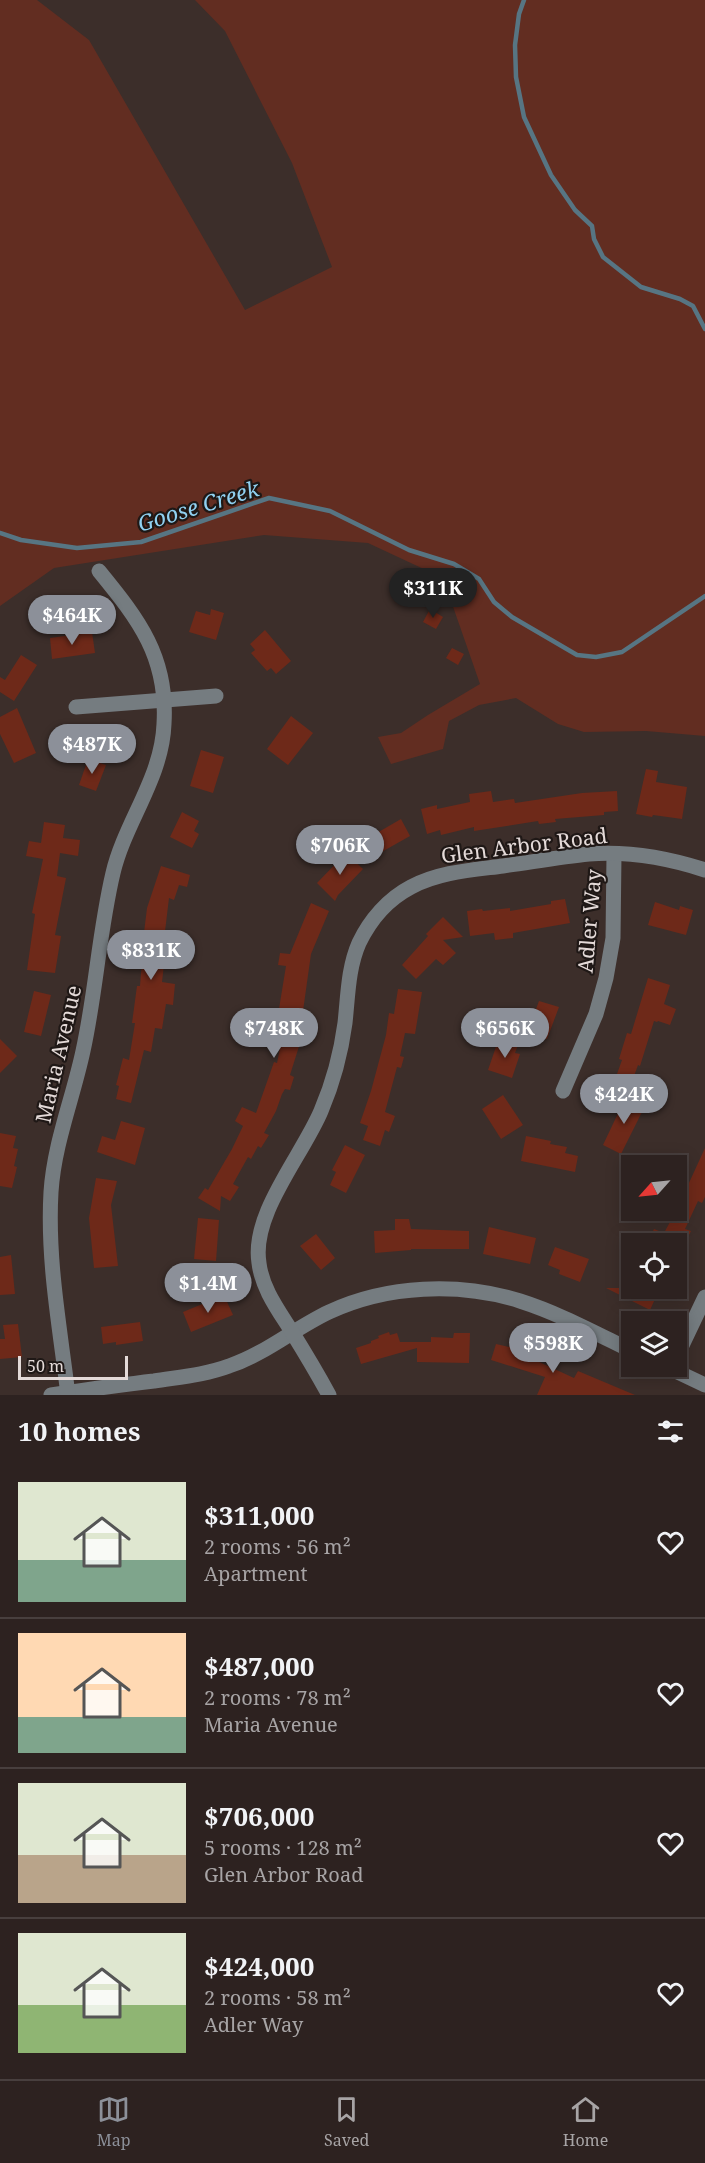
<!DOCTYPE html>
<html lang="en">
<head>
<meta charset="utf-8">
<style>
	:root { --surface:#2d2220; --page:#352a29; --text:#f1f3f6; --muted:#a7a4a5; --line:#483f3e; --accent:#8c9099 }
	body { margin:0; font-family:"Noto Serif",serif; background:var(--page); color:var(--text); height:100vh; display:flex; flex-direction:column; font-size:22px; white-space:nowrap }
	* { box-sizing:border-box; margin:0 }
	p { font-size:20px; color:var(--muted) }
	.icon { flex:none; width:33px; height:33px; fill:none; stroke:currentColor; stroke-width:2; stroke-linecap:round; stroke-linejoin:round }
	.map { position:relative; height:1395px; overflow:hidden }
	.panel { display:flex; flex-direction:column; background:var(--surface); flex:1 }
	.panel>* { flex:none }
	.needle { width:39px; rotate:243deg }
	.controls { position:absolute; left:621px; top:1155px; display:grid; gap:12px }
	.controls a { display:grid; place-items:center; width:66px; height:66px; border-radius:0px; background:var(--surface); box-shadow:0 3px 15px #0003,0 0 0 2px var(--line); font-size:30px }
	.scale { position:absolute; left:18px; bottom:15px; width:110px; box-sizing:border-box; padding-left:6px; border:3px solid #e4dad8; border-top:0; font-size:16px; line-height:21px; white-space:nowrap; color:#e4dad8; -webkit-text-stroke:4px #1f1816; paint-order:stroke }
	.price { position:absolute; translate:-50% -51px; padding:0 14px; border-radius:21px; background:var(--accent); color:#fff; font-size:20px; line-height:39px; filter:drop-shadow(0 2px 3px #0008) }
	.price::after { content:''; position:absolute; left:50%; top:36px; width:18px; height:14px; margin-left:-9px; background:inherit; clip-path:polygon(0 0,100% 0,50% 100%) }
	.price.current { background:#222; color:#fff }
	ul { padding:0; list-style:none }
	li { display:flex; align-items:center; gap:18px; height:150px; padding:0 18px }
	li+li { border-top:2px solid var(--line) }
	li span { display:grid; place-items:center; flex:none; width:168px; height:120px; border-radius:0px; color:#555 }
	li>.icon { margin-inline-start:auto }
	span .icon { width:72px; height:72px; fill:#fffc; stroke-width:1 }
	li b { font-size:26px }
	h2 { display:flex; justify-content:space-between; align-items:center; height:72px; padding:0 18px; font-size:26px }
	.dock { display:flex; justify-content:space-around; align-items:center; height:84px; border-top:2px solid var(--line); background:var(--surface); font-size:16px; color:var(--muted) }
	.dock a { display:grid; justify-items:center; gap:3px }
	.dock .current { color:var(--accent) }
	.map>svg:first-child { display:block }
	.green { fill:#622d21 }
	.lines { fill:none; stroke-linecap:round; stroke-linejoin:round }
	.stream { stroke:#577583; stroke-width:4.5 }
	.building { fill:#6e2919 }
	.minor { stroke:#757c80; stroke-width:15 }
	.labels { text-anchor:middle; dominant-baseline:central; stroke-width:4.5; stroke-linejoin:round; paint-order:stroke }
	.street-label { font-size:21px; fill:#e4dad8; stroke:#1f1816 }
	.water-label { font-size:22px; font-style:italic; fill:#91d1f2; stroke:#1f1816 }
</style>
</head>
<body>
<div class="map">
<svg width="705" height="1395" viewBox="0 0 705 1395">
	<rect width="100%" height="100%" fill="#3c2e2a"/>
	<!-- green -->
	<polygon class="green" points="0,0 37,0 89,40 245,310 332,267 292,163 225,31 195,0 705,0 705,736 646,731 584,732 558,724 516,698 479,705 449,721 443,749 391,764 378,737 401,733 428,715 480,684 443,578 368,543 264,535 54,568 0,606"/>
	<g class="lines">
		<!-- stream -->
		<g class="stream">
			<polyline points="524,0 519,14 515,45 516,77 524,117 551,175 575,210 592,226 594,239 603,257 641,287 680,299 693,306 705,329"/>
			<polyline points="0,533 21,540 77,548 141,542 269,498 330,511 409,550 454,564 479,579 494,602 512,617 577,655 596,657 622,652 705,596"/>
		</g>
	</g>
	<!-- building -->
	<g class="building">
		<polygon points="211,609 224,613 216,640 189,632 196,611 210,615"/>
		<polygon points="430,609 443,617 436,629 423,622"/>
		<polygon points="265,630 291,661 276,674 271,668 267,671 251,653 255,650 250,644"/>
		<polygon points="92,632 95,653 52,659 50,638"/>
		<polygon points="452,648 464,654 458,665 446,658"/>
		<polygon points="21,655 37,665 14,701 0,692 0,677 5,680"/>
		<polygon points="17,708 36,753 14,763 0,734 0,717"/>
		<polygon points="291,716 313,733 288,765 267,749"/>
		<polygon points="201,750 224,757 213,793 190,786"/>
		<polygon points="88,759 106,765 96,791 79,785"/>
		<polygon points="646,769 658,771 656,782 687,787 682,819 653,815 652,817 636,814"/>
		<polygon points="491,791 493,802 514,799 515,803 582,793 617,791 618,811 604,812 604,815 555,819 556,822 539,824 538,821 474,831 474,827 441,835 440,830 427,834 421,809 437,805 437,809 470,802 469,794"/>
		<polygon points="182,812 199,821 194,831 199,834 192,848 170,837"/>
		<polygon points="401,819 410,836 371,858 363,841"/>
		<polygon points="44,822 65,825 63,838 80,840 78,856 60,853 57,876 66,878 55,935 61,936 55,973 27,970 35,914 32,913 43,859 26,856 29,841 41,843"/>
		<polygon points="346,853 363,869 338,895 335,901 317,883"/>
		<polygon points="161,866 190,875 187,887 179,885 174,900 169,898 161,965 164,965 162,982 175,984 173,1005 166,1004 162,1029 155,1028 151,1052 144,1050 131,1103 116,1099 119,1086 116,1085 123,1058 129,1060 135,1023 132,1023 137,986 140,986 141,973 144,950 142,949 147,908"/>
		<polygon points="565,899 570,923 513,933 513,938 495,940 494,933 470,936 467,911 482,909 483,911 510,908 510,911 551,904 551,901"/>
		<polygon points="655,902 679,910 680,906 693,910 686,935 648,925"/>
		<polygon points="311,903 329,911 311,954 303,1011 311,1013 305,1041 301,1040 290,1075 294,1077 290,1090 285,1089 282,1094 276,1111 264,1133 269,1135 261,1148 258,1146 251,1159 248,1157 233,1184 239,1187 230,1201 221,1196 220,1211 198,1198 205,1188 208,1190 232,1149 243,1126 235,1121 242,1107 256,1113 274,1062 277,1063 283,1034 276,1032 279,1022 277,1021 286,966 278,965 280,953 290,954"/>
		<polygon points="443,917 463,937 443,940 456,953 443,965 436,959 416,979 402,965 428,936 426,934"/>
		<polygon points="648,978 670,985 664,1004 676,1009 670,1025 658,1021 657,1022 654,1021 640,1066 638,1065 633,1079 617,1074 622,1060 619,1059 627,1033 631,1034"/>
		<polygon points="398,989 422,992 415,1034 405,1033 400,1056 404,1057 401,1068 397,1067 385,1112 395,1116 389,1132 385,1130 380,1146 363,1140 368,1126 360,1123 371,1091 386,1035 389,1013 394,1014"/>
		<polygon points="34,991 51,995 41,1036 24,1032"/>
		<polygon points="539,1001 559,1007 547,1039 528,1033 531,1025 521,1022 525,1009 535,1012"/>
		<polygon points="499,1038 518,1045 515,1053 520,1054 512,1078 488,1070"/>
		<polygon points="0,1039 17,1056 0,1073"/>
		<polygon points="503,1095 523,1125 501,1139 482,1109"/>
		<polygon points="630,1096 646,1104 621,1154 603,1145 621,1107 624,1109"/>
		<polygon points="121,1121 145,1128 135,1165 97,1152 102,1136 115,1140"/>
		<polygon points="0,1133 16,1136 13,1148 18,1149 14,1166 17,1167 12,1188 0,1186"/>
		<polygon points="526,1136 551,1141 550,1144 567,1147 565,1153 578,1156 575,1172 521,1161"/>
		<polygon points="345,1145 365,1155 346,1193 330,1185 336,1172 332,1170"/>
		<polygon points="705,1148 705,1197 702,1203 698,1201 685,1229 691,1231 685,1243 687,1244 685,1244 676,1262 676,1244 659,1244 649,1239 654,1229 664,1233 670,1222 671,1222"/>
		<polygon points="96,1178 117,1181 111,1205 118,1266 94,1268 89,1218"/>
		<polygon points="198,1218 219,1220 216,1261 194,1259"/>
		<polygon points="395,1219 409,1219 411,1229 469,1231 469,1249 411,1249 411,1250 375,1253 374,1231 395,1230"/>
		<polygon points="489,1227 536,1238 530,1264 483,1254"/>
		<polygon points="316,1234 335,1258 321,1270 300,1246"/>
		<polygon points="555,1247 589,1259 580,1282 559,1274 560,1270 548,1265"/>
		<polygon points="11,1255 15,1294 0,1295 0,1257"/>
		<polygon points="632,1259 632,1288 660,1288 650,1310 606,1288 619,1288"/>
		<polygon points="224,1295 233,1315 191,1332 183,1312"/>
		<polygon points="140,1322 143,1341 116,1345 116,1342 103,1344 101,1327"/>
		<polygon points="18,1324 22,1357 0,1359 0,1339 5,1339 3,1325"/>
		<polygon points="389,1332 390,1335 397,1333 400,1342 431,1342 431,1337 453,1338 454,1333 470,1333 469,1363 417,1362 417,1348 361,1364 356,1348 371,1343 371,1341 379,1338 378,1336"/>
		<polygon points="511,1342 538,1350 535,1360 574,1378 578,1371 635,1395 537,1395 545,1377 491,1360 496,1344 509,1347"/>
	</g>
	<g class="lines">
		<!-- minor -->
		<g class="minor">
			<polyline points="76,707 216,696"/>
			<polyline points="563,1091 596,1014 606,978 613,938 614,855"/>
			<polyline points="676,1358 705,1297"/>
			<polyline points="665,1366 705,1385"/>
			<path d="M51,1395C85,1390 119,1385 154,1381C179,1377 205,1375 229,1366C265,1354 295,1328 329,1312C387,1285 459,1282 520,1301C558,1313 595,1333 632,1351"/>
			<path d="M68,1395C60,1328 47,1260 51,1192C54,1144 73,1098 83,1051C96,992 99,932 113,873C125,822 162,778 164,724C168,657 139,620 99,571"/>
			<path d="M329,1395C317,1373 305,1353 292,1332C279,1311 262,1289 259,1263C251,1214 302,1156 321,1111C333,1083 341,1053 345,1023C348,996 348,968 359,943C370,920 388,899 411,887C439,872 472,870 503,866C532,862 560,857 589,854C628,851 668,858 705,870"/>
		</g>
	</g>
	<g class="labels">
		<!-- street labels -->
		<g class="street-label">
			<text transform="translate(524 845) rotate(-7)">Glen Arbor Road</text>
			<text transform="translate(589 921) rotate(-85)">Adler Way</text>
			<text transform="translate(58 1054) rotate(-77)">Maria Avenue</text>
		</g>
		<!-- water labels -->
		<g class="water-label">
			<text transform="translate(198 505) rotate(-17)">Goose Creek</text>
		</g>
	</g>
</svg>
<div class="controls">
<a><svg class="needle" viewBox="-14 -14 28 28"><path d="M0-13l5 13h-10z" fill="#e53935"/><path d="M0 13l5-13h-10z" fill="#a7a4a5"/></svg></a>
<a><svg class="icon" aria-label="locate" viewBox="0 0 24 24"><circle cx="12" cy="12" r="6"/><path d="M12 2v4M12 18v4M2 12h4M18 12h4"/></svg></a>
<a><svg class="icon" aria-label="layers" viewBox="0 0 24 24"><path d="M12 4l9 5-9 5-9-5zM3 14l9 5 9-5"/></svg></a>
</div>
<div class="scale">50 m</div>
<b class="price current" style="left:433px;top:619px">$311K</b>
<b class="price" style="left:72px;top:646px">$464K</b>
<b class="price" style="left:92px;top:775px">$487K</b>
<b class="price" style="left:340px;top:876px">$706K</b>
<b class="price" style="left:151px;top:981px">$831K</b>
<b class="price" style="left:274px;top:1059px">$748K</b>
<b class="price" style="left:505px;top:1059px">$656K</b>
<b class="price" style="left:624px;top:1125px">$424K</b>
<b class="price" style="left:208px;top:1314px">$1.4M</b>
<b class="price" style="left:553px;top:1374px">$598K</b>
</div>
<section class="panel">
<h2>10 homes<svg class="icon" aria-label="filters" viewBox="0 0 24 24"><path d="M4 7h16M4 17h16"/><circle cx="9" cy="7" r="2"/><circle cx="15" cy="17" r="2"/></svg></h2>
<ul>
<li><span style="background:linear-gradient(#dfe7d0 65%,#7fa58c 0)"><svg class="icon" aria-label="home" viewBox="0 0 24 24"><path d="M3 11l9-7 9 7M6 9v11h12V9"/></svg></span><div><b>$311,000</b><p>2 rooms · 56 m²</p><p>Apartment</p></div><svg class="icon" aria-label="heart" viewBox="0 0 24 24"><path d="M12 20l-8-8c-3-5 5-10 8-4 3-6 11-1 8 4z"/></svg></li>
<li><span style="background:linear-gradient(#ffd9b3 70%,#7fa58c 0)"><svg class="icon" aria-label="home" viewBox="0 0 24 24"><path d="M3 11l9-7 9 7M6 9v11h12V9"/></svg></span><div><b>$487,000</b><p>2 rooms · 78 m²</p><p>Maria Avenue</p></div><svg class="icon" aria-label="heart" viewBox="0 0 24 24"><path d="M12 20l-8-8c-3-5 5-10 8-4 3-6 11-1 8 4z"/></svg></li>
<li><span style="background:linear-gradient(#dfe7d0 60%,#b9a48a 0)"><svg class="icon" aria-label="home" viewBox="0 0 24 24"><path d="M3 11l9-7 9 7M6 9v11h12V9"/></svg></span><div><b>$706,000</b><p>5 rooms · 128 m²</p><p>Glen Arbor Road</p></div><svg class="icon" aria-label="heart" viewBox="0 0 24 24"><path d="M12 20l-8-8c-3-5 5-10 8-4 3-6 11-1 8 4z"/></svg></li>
<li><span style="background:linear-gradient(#dfe7d0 60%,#8fb573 0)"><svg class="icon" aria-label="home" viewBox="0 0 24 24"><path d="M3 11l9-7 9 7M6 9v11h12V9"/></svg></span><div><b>$424,000</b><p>2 rooms · 58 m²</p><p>Adler Way</p></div><svg class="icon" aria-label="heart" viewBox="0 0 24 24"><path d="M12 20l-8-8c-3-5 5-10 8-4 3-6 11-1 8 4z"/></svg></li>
</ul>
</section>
<nav class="dock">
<a class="current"><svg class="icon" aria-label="map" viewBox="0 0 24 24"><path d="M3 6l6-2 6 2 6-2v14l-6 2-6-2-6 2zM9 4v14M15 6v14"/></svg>Map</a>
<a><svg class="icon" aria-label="saved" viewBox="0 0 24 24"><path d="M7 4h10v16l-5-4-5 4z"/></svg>Saved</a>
<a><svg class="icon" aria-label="home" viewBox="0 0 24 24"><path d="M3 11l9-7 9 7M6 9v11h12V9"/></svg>Home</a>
</nav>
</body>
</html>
